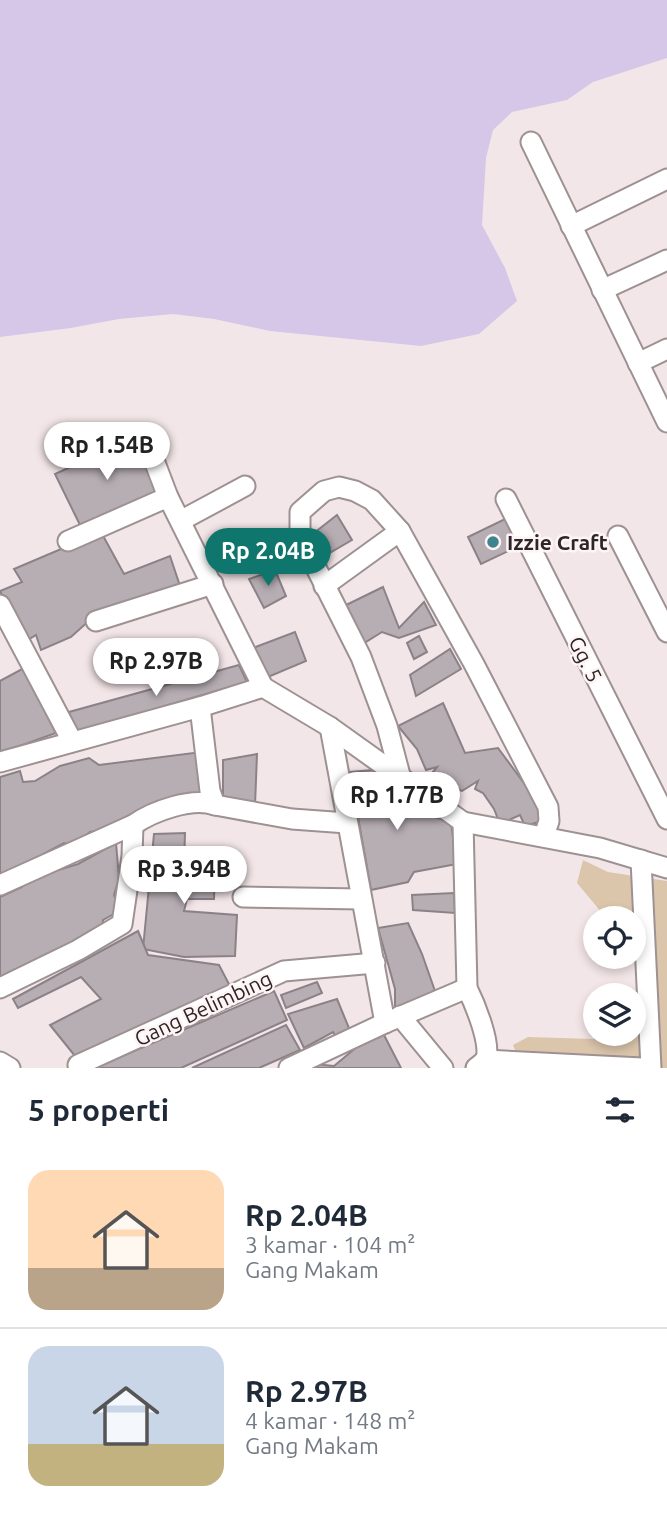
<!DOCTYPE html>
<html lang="id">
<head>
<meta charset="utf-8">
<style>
	:root { --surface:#fff; --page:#f2f2f3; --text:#1f2937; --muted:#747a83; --line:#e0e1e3; --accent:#0f766e }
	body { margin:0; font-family:Ubuntu,sans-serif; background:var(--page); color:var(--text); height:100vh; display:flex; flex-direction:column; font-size:26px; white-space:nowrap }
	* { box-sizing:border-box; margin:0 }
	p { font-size:23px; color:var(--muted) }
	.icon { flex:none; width:38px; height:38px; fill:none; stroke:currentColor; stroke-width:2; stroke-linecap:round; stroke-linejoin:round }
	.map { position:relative; height:1068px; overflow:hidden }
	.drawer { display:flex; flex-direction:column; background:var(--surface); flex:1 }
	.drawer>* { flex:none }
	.fabs { position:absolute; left:583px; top:906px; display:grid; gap:14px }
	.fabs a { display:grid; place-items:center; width:63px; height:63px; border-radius:50%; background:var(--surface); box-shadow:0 4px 10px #0003; font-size:35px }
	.price { position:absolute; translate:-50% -60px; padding:0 16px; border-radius:24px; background:#fff; color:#222; font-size:23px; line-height:46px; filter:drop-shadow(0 2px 4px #0008) }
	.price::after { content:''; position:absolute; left:50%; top:42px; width:21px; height:16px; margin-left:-10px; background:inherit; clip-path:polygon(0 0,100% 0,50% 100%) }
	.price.on { background:var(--accent); color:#fff }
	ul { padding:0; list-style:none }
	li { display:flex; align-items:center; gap:21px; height:175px; padding:0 28px }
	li+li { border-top:2px solid var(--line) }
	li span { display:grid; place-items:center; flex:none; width:196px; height:140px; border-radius:21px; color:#555 }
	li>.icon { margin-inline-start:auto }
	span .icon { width:84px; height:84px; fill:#fffc; stroke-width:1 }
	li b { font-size:30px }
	h2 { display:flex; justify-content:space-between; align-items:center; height:84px; padding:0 28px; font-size:30px }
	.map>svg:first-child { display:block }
	.green { fill:#dbc6ac }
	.water { fill:#d6c7e9 }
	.building { fill:#b7aeb4; stroke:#8b8288; stroke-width:2 }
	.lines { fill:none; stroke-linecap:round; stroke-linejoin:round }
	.minor-casing { stroke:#9d9192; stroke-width:23 }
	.minor { stroke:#fff; stroke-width:19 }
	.poi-dot { fill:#3e848e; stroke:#fef4f5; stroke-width:2.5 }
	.labels { text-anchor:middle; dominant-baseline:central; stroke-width:5; stroke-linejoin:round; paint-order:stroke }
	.poi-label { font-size:21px; font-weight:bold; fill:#2b2627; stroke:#fef4f5; text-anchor:start }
	.street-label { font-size:21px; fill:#2b2627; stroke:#fef4f5 }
</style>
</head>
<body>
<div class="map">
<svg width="667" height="1068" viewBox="0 0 667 1068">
	<rect width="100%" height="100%" fill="#f3e6e8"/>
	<!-- green -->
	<polygon class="green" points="583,860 608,872 667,881 667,1068 522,1068 513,1045 528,1037 594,1039 610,1034 634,1034 634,1027 647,1022 642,957 634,950 634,919 607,919 577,883"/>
	<!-- water -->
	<polygon class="water" points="0,0 667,0 667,58 593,82 567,100 512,112 493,130 486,158 482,225 505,268 517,301 479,334 421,346 270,331 214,319 173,314 119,319 71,328 0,337"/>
	<!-- building -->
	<g class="building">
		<polygon points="134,438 157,492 80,525 55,474"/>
		<polygon points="337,515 352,540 326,555 314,533"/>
		<polygon points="505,519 519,546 481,564 468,537"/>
		<polygon points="101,532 124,574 170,556 180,586 92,618 71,637 41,650 36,635 26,641 0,591 22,582 14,569"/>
		<polygon points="275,570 286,596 264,608 249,579"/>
		<polygon points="383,587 399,628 424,602 436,625 399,638 382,632 361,645 340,608"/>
		<polygon points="295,632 306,661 268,677 253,648"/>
		<polygon points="419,636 427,652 414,659 407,643"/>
		<polygon points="450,649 461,669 416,696 410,675"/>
		<polygon points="239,665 247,682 76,732 69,712"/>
		<polygon points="22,669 37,693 56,733 0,753 0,681"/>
		<polygon points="443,703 465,753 498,748 535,798 545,820 525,826 520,815 500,824 494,809 483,793 475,789 478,781 462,791 441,784 424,783 437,767 426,770 417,749 398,726"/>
		<polygon points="201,752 205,795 106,830 90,832 73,845 64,843 0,877 0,777 20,771 23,782 35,781 60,766 89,758 99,765"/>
		<polygon points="257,754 255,806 223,801 223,760"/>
		<polygon points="385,769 401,789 406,806 451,823 457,864 414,872 408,882 371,890 350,772"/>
		<polygon points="185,833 184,865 215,867 214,899 187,899 184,911 237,915 235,956 184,957 143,949 154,834"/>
		<polygon points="116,843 119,878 114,895 119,911 103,920 102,932 0,978 0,897 22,887 25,880 78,864"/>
		<polygon points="454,893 455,913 413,910 412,895"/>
		<polygon points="408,923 422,954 435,991 395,1012 395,989 378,928"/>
		<polygon points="138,931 148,955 219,965 232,990 75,1056 50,1025 101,999 81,977 18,1008 13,999"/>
		<polygon points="317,982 322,993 286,1008 281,995"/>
		<polygon points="274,991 287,1020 181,1068 100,1068 99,1066"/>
		<polygon points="337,999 351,1033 337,1039 333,1032 304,1048 288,1014"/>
		<polygon points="286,1025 300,1050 259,1068 192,1068"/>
		<polygon points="383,1033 401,1068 311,1068 314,1064 334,1066 358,1046"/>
	</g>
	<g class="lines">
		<defs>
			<g id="minor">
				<polyline points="531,142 667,422"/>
				<polyline points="571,226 667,179"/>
				<polyline points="602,290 667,260"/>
				<polyline points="638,363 667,349"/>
				<polyline points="152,455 168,497 263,687"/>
				<polyline points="506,499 667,819"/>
				<polyline points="182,520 245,486"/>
				<polyline points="618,536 667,632"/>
				<polyline points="68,541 168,497"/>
				<polyline points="324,586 400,531"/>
				<polyline points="0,605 72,741"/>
				<polyline points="96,621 213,584"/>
				<polyline points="330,727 385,1023"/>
				<polyline points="0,762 200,707 263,687 330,727 463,822 600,848 667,868"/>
				<polyline points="401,779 387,726 361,657 300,536 300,512 324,491 339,487 355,491 372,500 400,531 474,664 548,807 549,821 544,836"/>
				<polyline points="215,805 292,819 347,823"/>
				<path d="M463,822L467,988C474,1002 493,1047 485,1060C482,1064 479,1065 476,1068"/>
				<polyline points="641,860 651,1068"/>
				<path d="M0,885L133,825C153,811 192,797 215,805L210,791L200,707"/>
				<polyline points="243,897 361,899"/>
				<polyline points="0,988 78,950 122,924 132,856 133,825"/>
				<polyline points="400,1016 443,1068"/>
				<polyline points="485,1060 642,1068"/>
				<polyline points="0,1062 10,1068"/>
				<polyline points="78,1065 284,971 375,963"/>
				<polyline points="289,1068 385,1023 467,988"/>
			</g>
		</defs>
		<!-- minor casing -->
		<use href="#minor" class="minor-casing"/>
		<!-- minor -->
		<use href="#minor" class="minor"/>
	</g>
	<!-- markers -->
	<circle class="poi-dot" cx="493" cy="542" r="7"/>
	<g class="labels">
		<!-- poi labels -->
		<g class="poi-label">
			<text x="507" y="542">Izzie Craft</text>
		</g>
		<!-- street labels -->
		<g class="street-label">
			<text transform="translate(586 659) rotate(63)">Gg. 5</text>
			<text transform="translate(203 1008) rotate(-25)">Gang Belimbing</text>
		</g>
	</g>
</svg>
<div class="fabs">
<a><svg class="icon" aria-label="locate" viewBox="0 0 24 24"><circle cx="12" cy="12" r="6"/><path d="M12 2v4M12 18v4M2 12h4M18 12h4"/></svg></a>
<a><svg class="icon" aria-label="layers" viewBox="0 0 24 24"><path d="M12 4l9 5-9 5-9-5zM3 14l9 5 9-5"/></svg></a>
</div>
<b class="price" style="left:107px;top:482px">Rp 1.54B</b>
<b class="price on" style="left:268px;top:588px">Rp 2.04B</b>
<b class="price" style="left:156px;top:698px">Rp 2.97B</b>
<b class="price" style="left:397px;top:832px">Rp 1.77B</b>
<b class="price" style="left:184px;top:906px">Rp 3.94B</b>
</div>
<section class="drawer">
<h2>5 properti<svg class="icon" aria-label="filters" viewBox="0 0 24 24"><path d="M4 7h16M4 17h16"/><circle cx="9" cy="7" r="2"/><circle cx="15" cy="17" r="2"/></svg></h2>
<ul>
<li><span style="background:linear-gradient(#ffd9b3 70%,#b9a48a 0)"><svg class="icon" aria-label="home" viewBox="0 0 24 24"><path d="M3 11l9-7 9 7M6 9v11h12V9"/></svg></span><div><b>Rp 2.04B</b><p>3 kamar · 104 m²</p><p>Gang Makam</p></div></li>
<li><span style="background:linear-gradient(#c9d6e8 70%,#c2b280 0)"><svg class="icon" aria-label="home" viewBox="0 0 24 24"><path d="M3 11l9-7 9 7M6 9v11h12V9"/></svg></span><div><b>Rp 2.97B</b><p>4 kamar · 148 m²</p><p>Gang Makam</p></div></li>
</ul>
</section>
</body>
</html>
